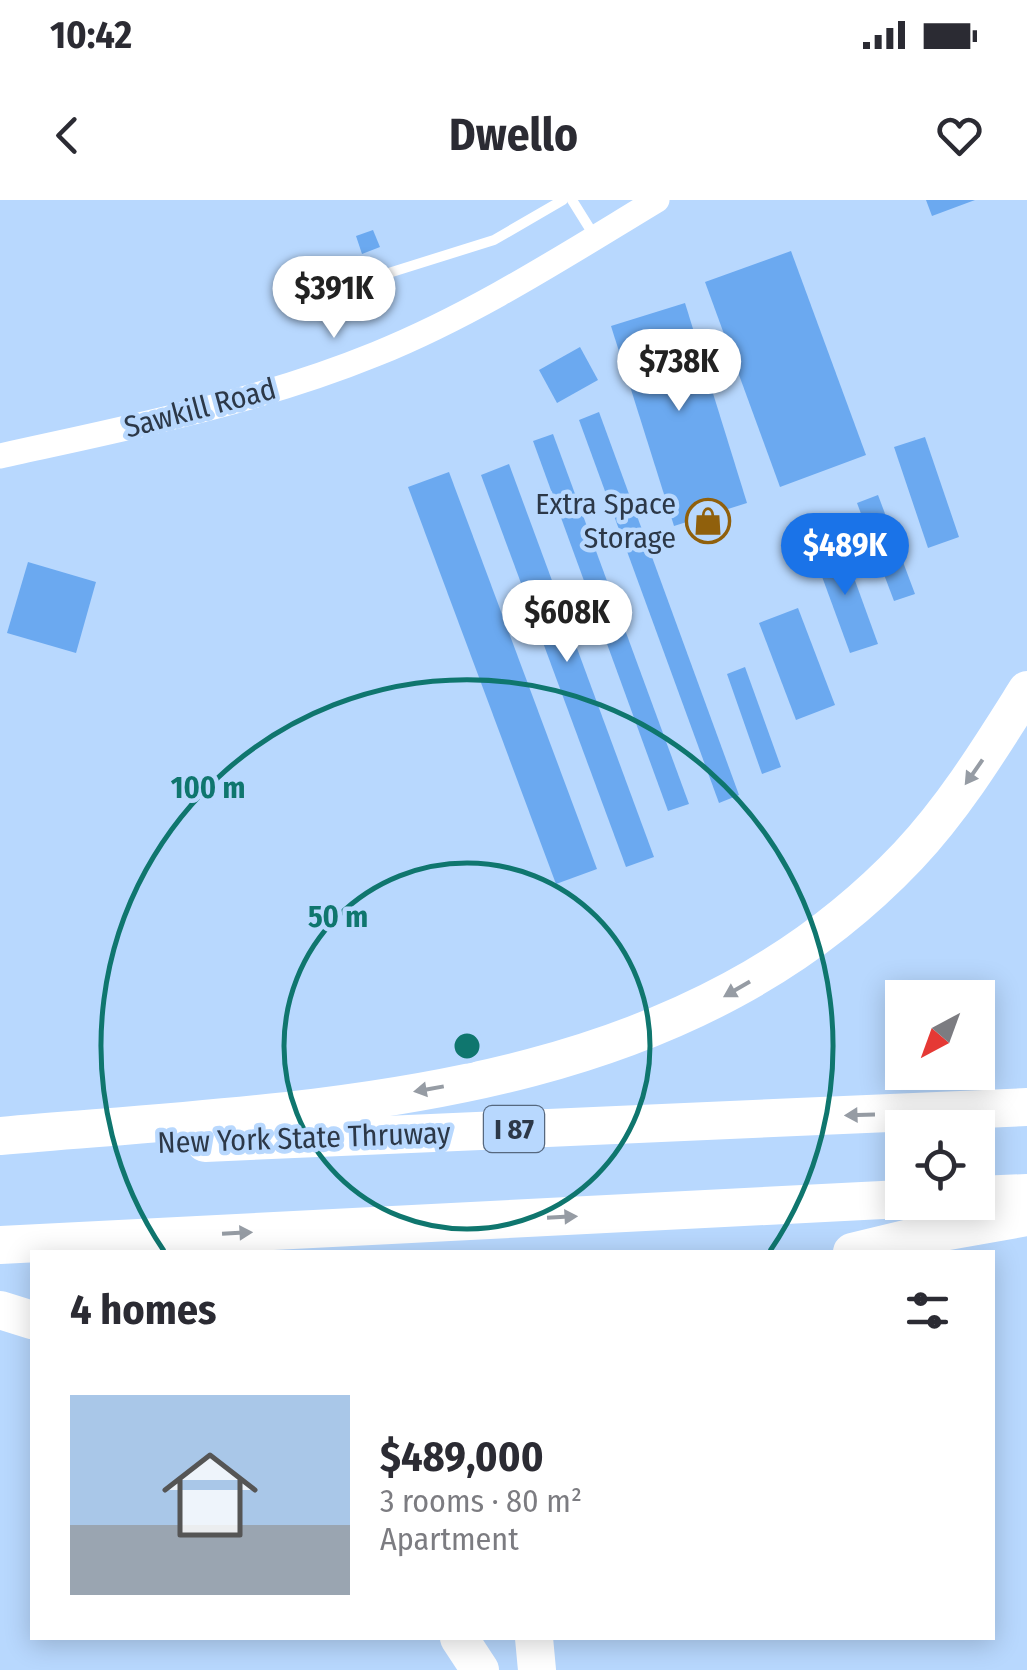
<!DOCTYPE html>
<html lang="en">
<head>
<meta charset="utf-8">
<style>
	:root { --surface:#fff; --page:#f2f2f3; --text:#2b2b33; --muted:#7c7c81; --line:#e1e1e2; --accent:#1a73e8 }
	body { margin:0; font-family:"Fira Sans Condensed",sans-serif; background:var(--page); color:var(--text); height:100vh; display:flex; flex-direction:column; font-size:38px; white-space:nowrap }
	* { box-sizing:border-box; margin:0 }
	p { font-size:32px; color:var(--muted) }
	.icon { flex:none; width:55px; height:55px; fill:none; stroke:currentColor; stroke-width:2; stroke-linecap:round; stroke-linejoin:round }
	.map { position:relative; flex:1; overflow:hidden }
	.panel { position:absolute; left:30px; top:1050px; width:965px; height:390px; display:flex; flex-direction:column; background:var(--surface); border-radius:0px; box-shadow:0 5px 25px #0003 }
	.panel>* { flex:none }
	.needle { width:65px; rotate:221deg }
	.tools { position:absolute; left:885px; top:780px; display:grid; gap:20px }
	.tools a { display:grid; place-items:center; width:110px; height:110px; border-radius:0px; background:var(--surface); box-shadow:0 5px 25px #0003; font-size:50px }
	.price { position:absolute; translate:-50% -85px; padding:0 22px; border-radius:35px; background:#fff; color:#222; font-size:32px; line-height:65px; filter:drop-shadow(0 2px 5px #0008) }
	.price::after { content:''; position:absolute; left:50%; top:60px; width:30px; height:22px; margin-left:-15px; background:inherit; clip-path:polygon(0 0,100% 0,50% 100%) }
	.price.on { background:var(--accent); color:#fff }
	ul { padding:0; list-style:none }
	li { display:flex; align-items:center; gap:30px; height:250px; padding:0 40px }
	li+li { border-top:2px solid var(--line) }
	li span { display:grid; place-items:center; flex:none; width:280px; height:200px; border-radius:0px; color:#555 }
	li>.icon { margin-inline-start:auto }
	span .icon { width:120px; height:120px; fill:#fffc; stroke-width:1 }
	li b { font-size:42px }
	h2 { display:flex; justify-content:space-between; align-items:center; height:120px; padding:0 40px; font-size:42px }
	.status { display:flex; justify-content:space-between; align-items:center; height:70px; padding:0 50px; background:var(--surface); direction:ltr }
	.status svg { height:28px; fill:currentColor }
	header { display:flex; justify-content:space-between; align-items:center; height:130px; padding:0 40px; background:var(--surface); font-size:45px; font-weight:700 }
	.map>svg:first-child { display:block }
	.building { fill:#6ba9f0 }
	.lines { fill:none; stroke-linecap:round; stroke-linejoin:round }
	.service { stroke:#fff; stroke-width:10 }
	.tertiary { stroke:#fff; stroke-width:25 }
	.motorway { stroke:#fff; stroke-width:38 }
	.oneway { fill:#969ca4 }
	.ring { fill:none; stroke:#0f766e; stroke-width:5 }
	.labels { text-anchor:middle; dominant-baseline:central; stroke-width:9; stroke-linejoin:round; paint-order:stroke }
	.shield { fill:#b8d8fe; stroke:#56687f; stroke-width:2.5 }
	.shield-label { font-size:28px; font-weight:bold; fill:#2c3848 }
	.street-label { font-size:30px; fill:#2c3848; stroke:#b8d8fe }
	.poi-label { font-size:30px; fill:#2c3848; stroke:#b8d8fe; text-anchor:end }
	.centre { fill:#0f766e; stroke:#b8d8fe; stroke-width:5 }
	.ring-label { font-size:30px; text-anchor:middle; font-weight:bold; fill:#0f766e; stroke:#b8d8fe; stroke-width:9; stroke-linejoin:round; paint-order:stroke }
</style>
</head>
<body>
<div class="status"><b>10:42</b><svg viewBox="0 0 49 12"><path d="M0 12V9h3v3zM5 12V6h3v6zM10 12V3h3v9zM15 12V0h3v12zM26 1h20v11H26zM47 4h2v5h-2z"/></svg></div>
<header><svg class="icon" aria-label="back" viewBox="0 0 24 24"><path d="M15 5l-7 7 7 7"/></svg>Dwello<svg class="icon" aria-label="heart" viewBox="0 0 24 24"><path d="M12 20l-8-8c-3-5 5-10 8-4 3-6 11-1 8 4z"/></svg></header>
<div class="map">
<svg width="1027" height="1470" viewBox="0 0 1027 1470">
	<rect width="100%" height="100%" fill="#b8d8fe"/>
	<!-- building -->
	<g class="building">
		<polygon points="926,0 975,0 932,16"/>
		<polygon points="373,30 380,47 362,54 356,36"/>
		<polygon points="791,51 866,255 780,287 705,82"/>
		<polygon points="685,103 747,303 674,326 611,126"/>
		<polygon points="580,147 598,180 557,203 539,170"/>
		<polygon points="599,212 739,595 719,603 579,220"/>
		<polygon points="553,234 689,604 668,611 533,241"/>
		<polygon points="925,237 959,337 928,348 894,247"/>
		<polygon points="509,264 654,657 626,667 481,275"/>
		<polygon points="449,272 597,669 556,684 408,287"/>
		<polygon points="878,295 915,394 894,401 857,303"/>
		<polygon points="841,342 878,444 850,453 813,352"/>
		<polygon points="28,362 96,382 76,453 7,433"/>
		<polygon points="798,408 835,505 796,520 759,423"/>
		<polygon points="745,467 781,567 762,574 727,474"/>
	</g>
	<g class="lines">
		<!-- service -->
		<g class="service">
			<polyline points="572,0 595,37"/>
			<polyline points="322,84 376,77 494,40 563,0"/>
		</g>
		<!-- tertiary -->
		<path class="tertiary" d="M0,256C126,228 256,203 376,154C475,114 566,55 657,0"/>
		<!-- motorway -->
		<g class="motorway">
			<path d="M0,936C319,908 672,905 908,656C955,606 991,547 1027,490"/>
			<polyline points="205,943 1027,907"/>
			<polyline points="978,995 1027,993"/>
			<polyline points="0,1045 902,999"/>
			<polyline points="852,1052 914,1037 1027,1017"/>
			<polyline points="0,1110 32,1120"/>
			<polyline points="459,1438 480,1470"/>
			<polyline points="534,1438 537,1470"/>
		</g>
	</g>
	<!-- one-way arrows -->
	<defs><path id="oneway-solid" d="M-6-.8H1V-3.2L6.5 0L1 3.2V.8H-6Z" transform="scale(2.5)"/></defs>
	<g class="oneway">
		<use href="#oneway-solid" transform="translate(974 572) rotate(125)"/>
		<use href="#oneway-solid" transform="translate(737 789) rotate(150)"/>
		<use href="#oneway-solid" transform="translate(429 889) rotate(170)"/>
		<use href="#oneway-solid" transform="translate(860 915) rotate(178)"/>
		<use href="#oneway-solid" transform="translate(562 1017) rotate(-3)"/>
		<use href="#oneway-solid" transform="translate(237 1033) rotate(-3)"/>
	</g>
	<!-- distance rings -->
	<g class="ring">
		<circle cx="467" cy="846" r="183"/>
		<path d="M164 1051A366 366 0 1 1 770 1051"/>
	</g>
	<!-- icons -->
	<defs>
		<symbol id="shop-ring" viewBox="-11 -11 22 22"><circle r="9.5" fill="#b8d8fe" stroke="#90600c" stroke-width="1.5"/><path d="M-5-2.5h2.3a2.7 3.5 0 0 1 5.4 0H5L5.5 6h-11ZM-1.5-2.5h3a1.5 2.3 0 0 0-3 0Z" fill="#90600c"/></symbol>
	</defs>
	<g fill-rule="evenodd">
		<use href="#shop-ring" x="683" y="296" width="50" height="50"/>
	</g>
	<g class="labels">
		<!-- shield labels -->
		<rect class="shield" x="484" y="906" width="60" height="46" rx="8"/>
		<g class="shield-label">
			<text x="514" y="929">I 87</text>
		</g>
		<!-- street labels -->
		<g class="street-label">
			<text transform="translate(200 208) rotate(-15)">Sawkill Road</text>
			<text transform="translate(304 938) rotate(-2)">New York State Thruway</text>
		</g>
		<!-- poi labels -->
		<g class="poi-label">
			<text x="676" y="304">Extra Space<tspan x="676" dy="34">Storage</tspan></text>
		</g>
	</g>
	<circle cx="467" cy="846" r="15" class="centre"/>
	<g class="ring-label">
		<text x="208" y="598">100 m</text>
		<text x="338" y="727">50 m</text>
	</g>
</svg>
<div class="tools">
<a><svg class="needle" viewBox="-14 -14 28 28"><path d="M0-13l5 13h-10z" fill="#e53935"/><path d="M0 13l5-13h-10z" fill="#7c7c81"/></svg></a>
<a><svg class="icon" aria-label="locate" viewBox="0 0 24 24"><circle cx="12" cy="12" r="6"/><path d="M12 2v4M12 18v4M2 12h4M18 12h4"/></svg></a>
</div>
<b class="price" style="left:334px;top:141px">$391K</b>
<b class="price" style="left:679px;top:214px">$738K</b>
<b class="price on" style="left:845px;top:398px">$489K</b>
<b class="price" style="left:567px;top:465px">$608K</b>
<section class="panel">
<h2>4 homes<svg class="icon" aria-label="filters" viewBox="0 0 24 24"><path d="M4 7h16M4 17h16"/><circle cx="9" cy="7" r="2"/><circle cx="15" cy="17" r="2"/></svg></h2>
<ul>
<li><span style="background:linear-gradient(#a9c7e8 65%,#9aa5b1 0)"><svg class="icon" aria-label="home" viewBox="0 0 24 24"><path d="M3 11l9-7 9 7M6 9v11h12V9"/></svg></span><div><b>$489,000</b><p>3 rooms · 80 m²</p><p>Apartment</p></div></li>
</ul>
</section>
</div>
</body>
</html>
